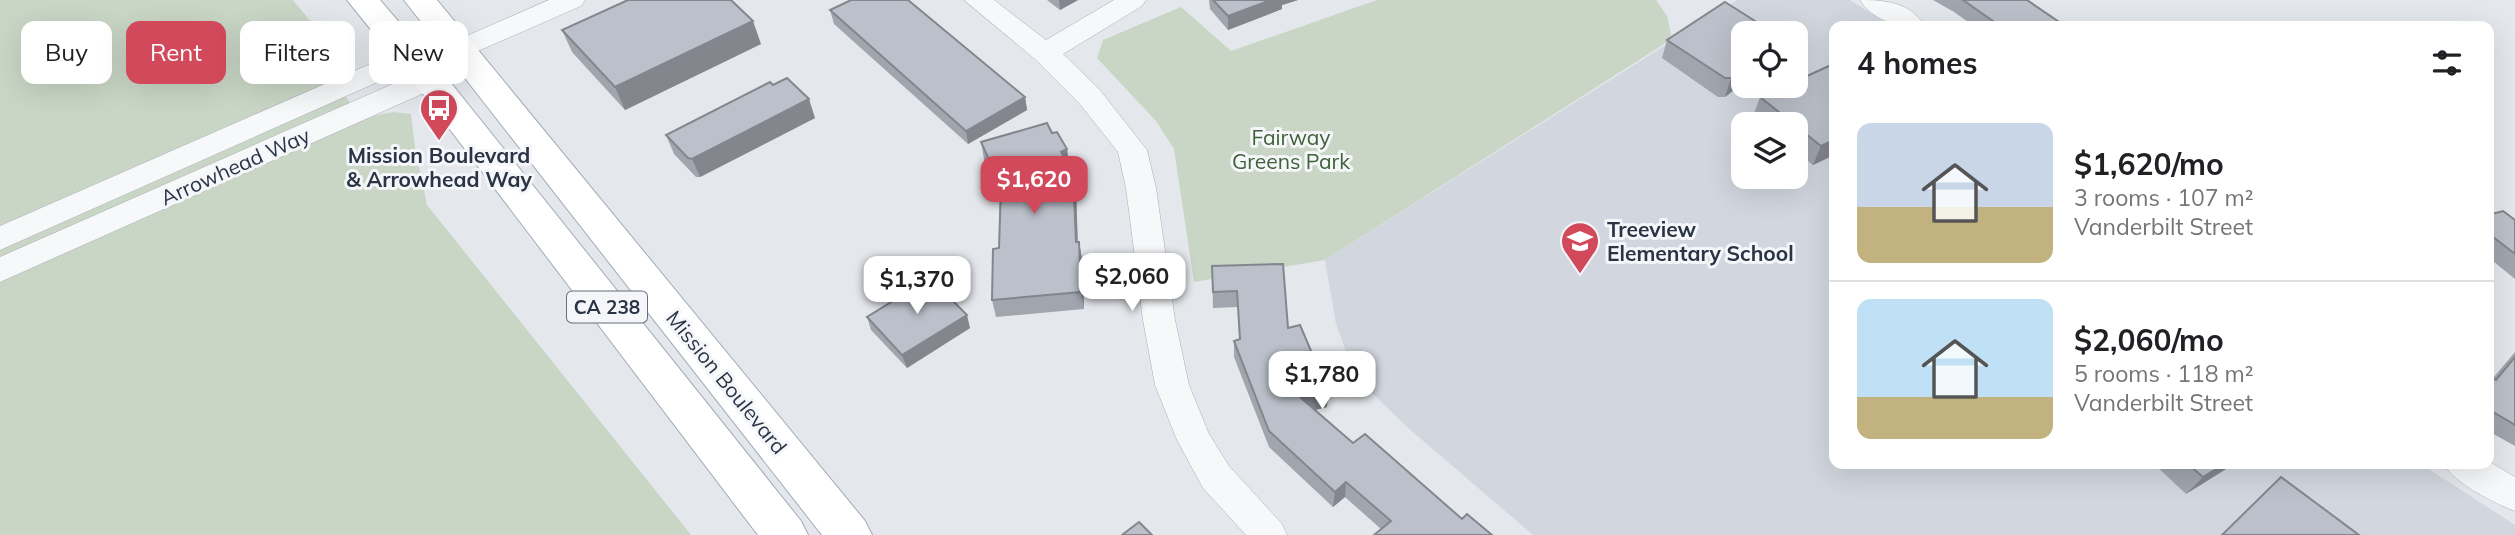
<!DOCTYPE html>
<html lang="en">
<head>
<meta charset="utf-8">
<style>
	:root { --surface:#fff; --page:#f2f2f2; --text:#202124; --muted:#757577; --line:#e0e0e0; --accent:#d1495b }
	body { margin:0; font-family:Mulish,sans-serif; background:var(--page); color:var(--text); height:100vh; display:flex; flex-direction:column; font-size:26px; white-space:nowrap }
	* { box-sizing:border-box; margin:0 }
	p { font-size:23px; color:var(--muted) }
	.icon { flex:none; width:38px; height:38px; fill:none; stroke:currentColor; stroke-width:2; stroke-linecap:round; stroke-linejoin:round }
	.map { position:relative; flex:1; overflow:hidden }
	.panel { position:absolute; left:1829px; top:21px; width:665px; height:448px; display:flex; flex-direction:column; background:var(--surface); border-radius:14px; box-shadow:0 7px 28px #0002 }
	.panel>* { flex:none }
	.guide { position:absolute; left:21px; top:21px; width:665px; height:63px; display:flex; gap:14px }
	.tools { position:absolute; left:1731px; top:21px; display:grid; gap:14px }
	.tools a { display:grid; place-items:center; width:77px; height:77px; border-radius:14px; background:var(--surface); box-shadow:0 7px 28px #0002; font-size:35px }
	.price { position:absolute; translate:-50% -60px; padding:0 16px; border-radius:14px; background:#fff; color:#222; font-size:23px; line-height:46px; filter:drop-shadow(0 2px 4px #0008) }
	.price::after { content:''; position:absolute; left:50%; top:42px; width:21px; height:16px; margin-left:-10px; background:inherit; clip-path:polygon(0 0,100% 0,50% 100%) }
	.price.selected { background:var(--accent); color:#fff }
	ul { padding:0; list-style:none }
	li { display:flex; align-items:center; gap:21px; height:175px; padding:0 28px }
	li+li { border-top:2px solid var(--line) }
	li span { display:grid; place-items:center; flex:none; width:196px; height:140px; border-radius:14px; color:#555 }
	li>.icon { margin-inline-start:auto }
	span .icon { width:84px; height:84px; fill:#fffc; stroke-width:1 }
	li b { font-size:30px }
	h2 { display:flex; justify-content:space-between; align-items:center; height:84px; padding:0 28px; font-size:30px }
	.pill { padding:0 24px; border-radius:14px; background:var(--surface); box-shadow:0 7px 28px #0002; font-size:24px; line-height:63px }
	.pill.selected { background:var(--accent); color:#fff }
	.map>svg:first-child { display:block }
	.built { fill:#d2d6de; fill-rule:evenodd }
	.green { fill:#c9d6c5 }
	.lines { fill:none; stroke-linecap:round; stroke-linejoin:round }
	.street-casing { stroke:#a9aeb7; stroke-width:1 }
	.primary-casing { stroke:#a3abb8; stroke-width:2 }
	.street { fill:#f7f8fa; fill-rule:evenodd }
	.primary { fill:#fff; fill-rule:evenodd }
	.wall { fill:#a1a5ae }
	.shaded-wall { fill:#83868d }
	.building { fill:#bbc0ca; stroke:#83868d; stroke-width:2 }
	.labels { text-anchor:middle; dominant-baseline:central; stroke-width:6; stroke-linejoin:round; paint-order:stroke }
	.shield { fill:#f4f6f9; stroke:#676e7b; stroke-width:2 }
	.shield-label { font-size:19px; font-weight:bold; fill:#2b3445 }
	.park-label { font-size:21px; fill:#3f6138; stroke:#f4f6f9 }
	.poi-label { font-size:21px; font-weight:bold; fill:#2b3445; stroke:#f4f6f9 }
	.street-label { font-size:21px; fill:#2b3445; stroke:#f4f6f9 }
</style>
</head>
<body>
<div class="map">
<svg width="2515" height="535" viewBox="0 0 2515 535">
	<rect width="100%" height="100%" fill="#e4e7ec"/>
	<!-- built -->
	<path class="built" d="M1737,0H1850L1892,26H1834V464H2421L2515,525V535H1533L1407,427L1370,391L1348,357L1336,324L1325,260ZM1743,33H1796V86H1743ZM1743,124H1796V177H1743Z"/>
	<!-- green -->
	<g class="green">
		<polygon points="0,0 293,0 341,58 330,75 361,118 394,112 411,114 415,148 427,205 691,535 0,535"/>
		<polygon points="1377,0 1656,0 1667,16 1672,39 1325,260 1194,282 1174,149 1156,121 1097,58 1103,40 1181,7 1231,51"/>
	</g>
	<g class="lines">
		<defs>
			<g id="street">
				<polygon points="549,0 585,0 581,6 462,58 464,60 440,86 0,282 0,257 420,72 431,63 416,65 0,250 0,226 400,51 455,41"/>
				<polygon points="964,0 994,0 1046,40 1114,0 1146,0 1142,6 1063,54 1099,89 1147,150 1156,188 1175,320 1189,385 1209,434 1229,466 1282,524 1287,535 1246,535 1203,488 1177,440 1155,385 1143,320 1126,188 1118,152 1079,103 1035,59"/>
				<path d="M1860,0C1885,0 1910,2 1925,26C1900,27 1875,23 1860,0Z"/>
				<path d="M2488,461L2515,477V511C2494,503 2454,483 2444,464H2488Z"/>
			</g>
			<g id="primary">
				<polygon points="347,0 380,0 447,78 801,521 808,535 758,535 423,94"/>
				<polygon points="404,0 437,0 865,521 872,535 822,535"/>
			</g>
		</defs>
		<!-- street casing -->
		<use href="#street" class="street-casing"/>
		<!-- primary casing -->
		<use href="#primary" class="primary-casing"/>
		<!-- street -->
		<use href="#street" class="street"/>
		<!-- primary -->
		<use href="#primary" class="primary"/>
	</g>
	<!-- wall -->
	<g class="wall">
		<polygon points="1047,0 1078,0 1060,10"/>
		<polygon points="1209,0 1298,0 1282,5 1282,9 1228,30 1210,9"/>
		<polygon points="1933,0 2027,0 2065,26 1974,26 1954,12"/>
		<polygon points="830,10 1025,97 1027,110 968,144 834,24"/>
		<polygon points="562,30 761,44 625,110 572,52"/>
		<polygon points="1743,33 1743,83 1725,97 1718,97 1662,58 1667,40"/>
		<polygon points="1829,66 1834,69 1834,155 1813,165 1796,151 1796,124 1763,124 1753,116 1760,97 1785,86 1796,86 1796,81"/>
		<polygon points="773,85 815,118 700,177 696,177 674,154 666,135"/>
		<polygon points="1052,133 1067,149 1069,164 1073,172 1076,189 1078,242 1079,242 1082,259 1084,309 996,317 992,300 999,248 1000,195 984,159 981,142"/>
		<polygon points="2488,215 2515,220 2515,279 2488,257"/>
		<polygon points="1212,266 1288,328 1328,391 1327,407 1315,410 1353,443 1462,519 1492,535 1381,529 1345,497 1333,507 1269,447 1234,357 1234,341 1239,340 1238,307 1213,308"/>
		<polygon points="867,317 970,328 907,368 871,330"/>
		<polygon points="2515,352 2515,446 2488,431 2488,376 2493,378"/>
		<polygon points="2154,464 2231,464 2226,469 2186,494"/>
	</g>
	<!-- shaded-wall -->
	<g class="shaded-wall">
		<polygon points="1059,0 1078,0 1060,10"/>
		<polygon points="1271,0 1298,0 1282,5 1282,9 1228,30 1228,16"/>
		<polygon points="753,21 761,44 625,110 615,87"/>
		<polygon points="1743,69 1743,83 1725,97 1731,78"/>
		<polygon points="1025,97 1027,110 968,144 966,131"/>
		<polygon points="809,99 815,118 700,177 692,159"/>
		<polygon points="1834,140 1834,155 1813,165 1821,146"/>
		<polygon points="1067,149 1069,167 1061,152"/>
		<polygon points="1073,172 1076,189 1078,259 1076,242"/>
		<polygon points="1079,242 1082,259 1084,309 1081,292"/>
		<polygon points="967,315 970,328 907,368 902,355"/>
		<polygon points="1328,391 1327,407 1300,414 1301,398"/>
		<polygon points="2224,464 2231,464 2226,469 2186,494 2203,477"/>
		<polygon points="1346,482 1345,497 1333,507 1335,492"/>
	</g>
	<!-- building -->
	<g class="building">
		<polygon points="628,0 731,0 753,21 615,87 562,30"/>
		<polygon points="851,0 908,0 1025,97 966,131 830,10"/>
		<polygon points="1213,0 1271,0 1228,16"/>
		<polygon points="1963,0 2027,0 2065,26 2000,26"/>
		<polygon points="1725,2 1774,33 1743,33 1743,69 1731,78 1725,78 1667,40"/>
		<polygon points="1829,66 1834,69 1834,140 1821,146 1796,126 1796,124 1794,124 1760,97 1785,86 1796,86 1796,81"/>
		<polygon points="787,78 809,99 692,159 688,158 666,135 770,82 773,85"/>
		<polygon points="1047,123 1052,133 1057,132 1067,149 1061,152 1073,172 1076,242 1079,242 1081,292 992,300 993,249 999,248 1001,186 981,142"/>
		<polygon points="2503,211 2515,220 2515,254 2488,233 2488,215"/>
		<polygon points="1283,264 1288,328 1300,325 1328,391 1301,398 1353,443 1365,434 1462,519 1467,514 1492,535 1374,535 1391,521 1346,482 1335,492 1269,431 1234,341 1240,339 1237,291 1213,292 1212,266"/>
		<polygon points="930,278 967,315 902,355 867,317"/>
		<polygon points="2515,357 2515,425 2488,409 2488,376 2496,380"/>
		<polygon points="2188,464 2224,464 2203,477"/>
		<polygon points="2281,477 2359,535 2222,535"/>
		<polygon points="1139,522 1152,535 1122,535"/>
	</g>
	<!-- icons -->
	<defs>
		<symbol id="bus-pin" viewBox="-11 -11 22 30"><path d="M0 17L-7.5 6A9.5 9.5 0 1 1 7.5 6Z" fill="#d1495b" stroke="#f4f6f9"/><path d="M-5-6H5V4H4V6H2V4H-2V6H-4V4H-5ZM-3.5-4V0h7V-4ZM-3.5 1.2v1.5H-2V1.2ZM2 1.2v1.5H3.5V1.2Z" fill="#fff"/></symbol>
		<symbol id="school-pin" viewBox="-11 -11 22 30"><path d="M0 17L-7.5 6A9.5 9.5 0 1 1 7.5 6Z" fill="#d1495b" stroke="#f4f6f9"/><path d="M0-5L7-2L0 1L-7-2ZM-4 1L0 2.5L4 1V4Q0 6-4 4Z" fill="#fff"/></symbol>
	</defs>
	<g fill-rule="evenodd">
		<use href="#bus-pin" x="417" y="86" width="44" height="60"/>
		<use href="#school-pin" x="1558" y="219" width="44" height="60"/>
	</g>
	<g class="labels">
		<!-- shield labels -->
		<rect class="shield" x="567" y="291.5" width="80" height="31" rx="5"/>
		<g class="shield-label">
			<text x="607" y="307">CA 238</text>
		</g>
		<!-- park labels -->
		<g class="park-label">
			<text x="1291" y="137">Fairway<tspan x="1291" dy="24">Greens Park</tspan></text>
		</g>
		<!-- poi labels -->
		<g class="poi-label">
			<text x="439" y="155">Mission Boulevard<tspan x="439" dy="24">&amp; Arrowhead Way</tspan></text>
			<text x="1607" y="229" text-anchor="start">Treeview<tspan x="1607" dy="24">Elementary School</tspan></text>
		</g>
		<!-- street labels -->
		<g class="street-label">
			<text transform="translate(235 166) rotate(-24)">Arrowhead Way</text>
			<text transform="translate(727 382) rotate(51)">Mission Boulevard</text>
		</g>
	</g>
</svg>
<div class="tools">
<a><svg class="icon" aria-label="locate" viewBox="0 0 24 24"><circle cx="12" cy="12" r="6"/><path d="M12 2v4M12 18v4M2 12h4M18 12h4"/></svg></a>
<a><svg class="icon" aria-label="layers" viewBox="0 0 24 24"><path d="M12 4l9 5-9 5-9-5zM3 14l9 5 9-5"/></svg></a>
</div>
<b class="price selected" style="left:1034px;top:216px">$1,620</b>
<b class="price" style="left:1132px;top:313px">$2,060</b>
<b class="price" style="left:917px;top:316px">$1,370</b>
<b class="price" style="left:1322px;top:411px">$1,780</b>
<div class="guide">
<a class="pill">Buy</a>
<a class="pill selected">Rent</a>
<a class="pill">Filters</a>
<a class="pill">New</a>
</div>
<section class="panel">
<h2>4 homes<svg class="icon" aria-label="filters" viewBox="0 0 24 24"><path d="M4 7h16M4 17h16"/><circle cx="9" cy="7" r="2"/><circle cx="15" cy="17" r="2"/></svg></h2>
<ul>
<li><span style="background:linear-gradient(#c9d6e8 60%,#c2b280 0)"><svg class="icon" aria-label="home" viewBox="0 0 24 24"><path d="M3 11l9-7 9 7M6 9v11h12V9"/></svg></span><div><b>$1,620/mo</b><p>3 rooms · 107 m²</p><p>Vanderbilt Street</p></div></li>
<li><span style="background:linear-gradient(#bfe0f5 70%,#c2b280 0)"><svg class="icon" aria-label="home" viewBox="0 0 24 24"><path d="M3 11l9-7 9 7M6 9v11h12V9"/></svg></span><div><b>$2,060/mo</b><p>5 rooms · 118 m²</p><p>Vanderbilt Street</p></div></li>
</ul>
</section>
</div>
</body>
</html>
